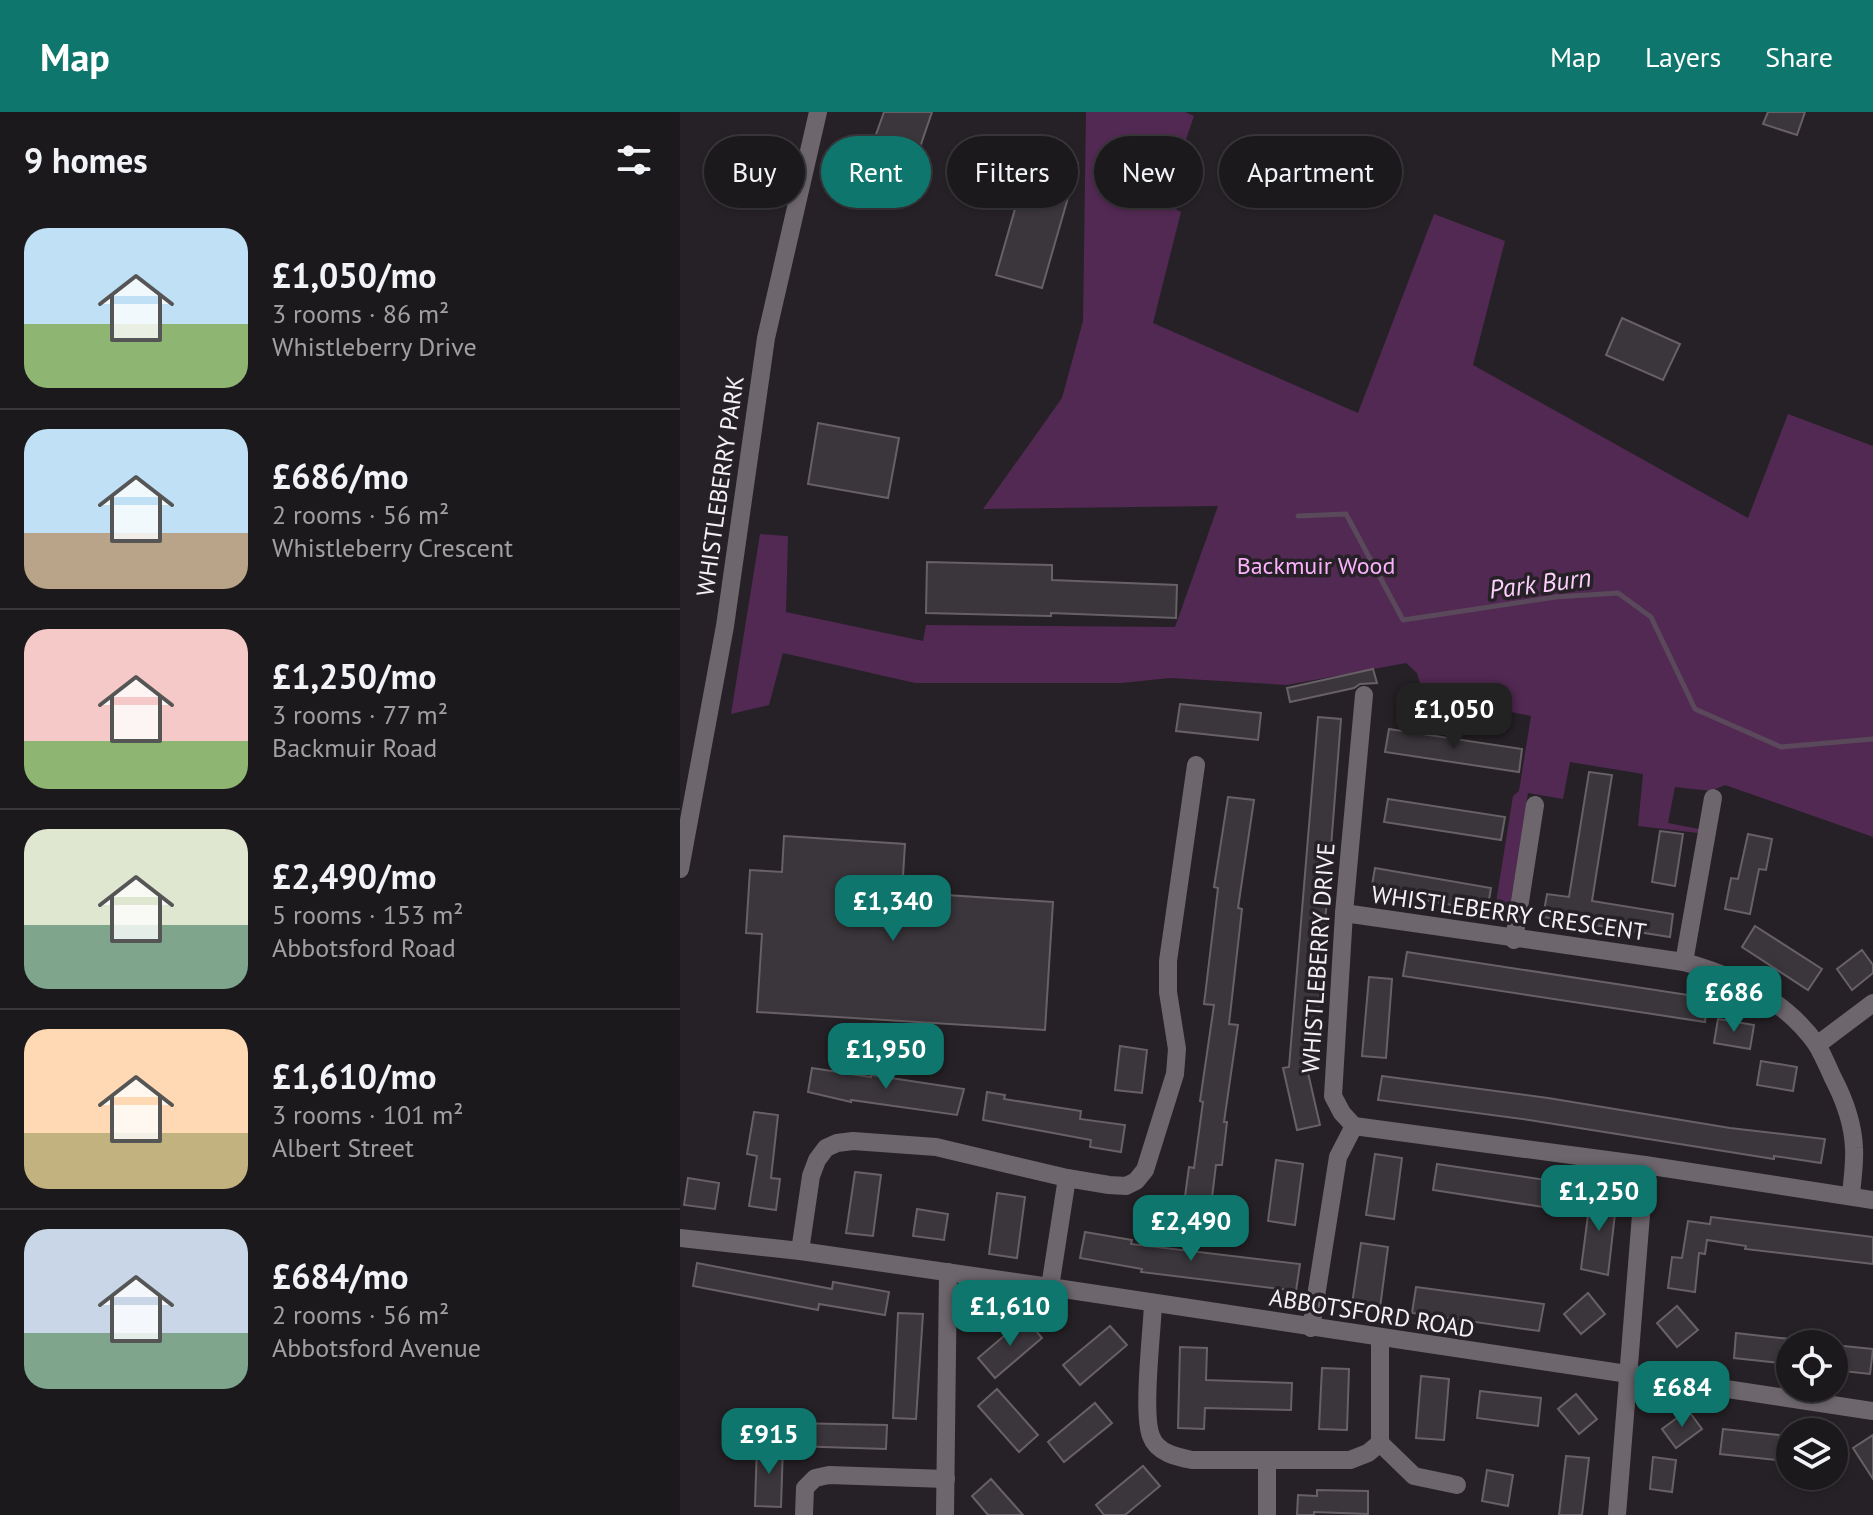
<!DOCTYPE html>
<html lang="en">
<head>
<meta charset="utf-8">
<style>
	:root { --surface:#1c191c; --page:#292629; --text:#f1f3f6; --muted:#a0a0a3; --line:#3a383b; --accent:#0f766e }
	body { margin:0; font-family:"PT Sans",sans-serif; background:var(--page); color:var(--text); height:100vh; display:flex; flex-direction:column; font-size:30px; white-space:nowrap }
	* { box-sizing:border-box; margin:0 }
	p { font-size:26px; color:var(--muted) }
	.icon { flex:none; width:44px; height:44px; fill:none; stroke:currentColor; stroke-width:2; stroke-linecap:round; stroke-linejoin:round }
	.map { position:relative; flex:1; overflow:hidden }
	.side { display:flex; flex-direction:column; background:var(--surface); width:680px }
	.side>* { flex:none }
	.top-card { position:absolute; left:24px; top:24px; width:760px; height:72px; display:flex; gap:16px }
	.controls { position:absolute; left:1096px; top:1218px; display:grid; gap:16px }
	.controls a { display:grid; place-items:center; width:72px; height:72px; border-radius:50%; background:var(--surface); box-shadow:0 2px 6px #0004,0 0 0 2px var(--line); font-size:40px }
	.price { position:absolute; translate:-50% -68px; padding:0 18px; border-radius:16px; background:var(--accent); color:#fff; font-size:26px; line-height:52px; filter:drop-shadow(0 2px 4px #0008) }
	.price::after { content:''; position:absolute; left:50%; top:48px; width:24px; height:18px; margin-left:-12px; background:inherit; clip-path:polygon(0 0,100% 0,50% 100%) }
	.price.on { background:#222; color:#fff }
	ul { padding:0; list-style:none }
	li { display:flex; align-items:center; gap:24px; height:200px; padding:0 24px }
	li+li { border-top:2px solid var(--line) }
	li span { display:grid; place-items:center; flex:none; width:224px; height:160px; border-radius:24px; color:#555 }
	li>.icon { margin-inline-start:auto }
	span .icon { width:96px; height:96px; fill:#fffc; stroke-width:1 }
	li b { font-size:34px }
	h2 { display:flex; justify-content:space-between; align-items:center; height:96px; padding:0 24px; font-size:34px }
	.pill { padding:0 28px; border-radius:36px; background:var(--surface); box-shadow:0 2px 6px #0004,0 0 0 2px var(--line); font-size:28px; line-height:72px }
	.pill.on { background:var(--accent); color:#fff }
	header { display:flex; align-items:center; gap:48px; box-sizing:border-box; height:112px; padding:0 40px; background:var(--accent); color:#fff }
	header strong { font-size:38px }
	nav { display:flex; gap:44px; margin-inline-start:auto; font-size:28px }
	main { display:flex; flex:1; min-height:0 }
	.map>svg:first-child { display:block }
	.green { fill:#512952 }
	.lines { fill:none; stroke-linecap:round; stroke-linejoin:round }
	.stream { stroke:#5a485b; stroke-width:5 }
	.building { fill:#3b363b; stroke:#676166; stroke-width:2 }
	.minor { stroke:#6d676d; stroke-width:18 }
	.labels { text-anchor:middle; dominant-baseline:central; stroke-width:7; stroke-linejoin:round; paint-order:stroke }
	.street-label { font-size:24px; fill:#f4f1f4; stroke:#262126 }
	.park-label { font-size:24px; fill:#fcb1fd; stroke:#262126 }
	.water-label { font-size:26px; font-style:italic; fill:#fdcffc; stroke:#262126 }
</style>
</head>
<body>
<header>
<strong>Map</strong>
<nav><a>Map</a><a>Layers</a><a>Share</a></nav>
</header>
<main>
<section class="side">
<h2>9 homes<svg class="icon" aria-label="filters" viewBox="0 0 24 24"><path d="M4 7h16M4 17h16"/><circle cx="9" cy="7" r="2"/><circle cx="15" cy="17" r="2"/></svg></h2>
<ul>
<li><span style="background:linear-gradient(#bfe0f5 60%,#8fb573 0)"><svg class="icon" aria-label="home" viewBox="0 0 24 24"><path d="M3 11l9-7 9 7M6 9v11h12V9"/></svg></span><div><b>£1,050/mo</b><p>3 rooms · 86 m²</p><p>Whistleberry Drive</p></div></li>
<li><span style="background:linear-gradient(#bfe0f5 65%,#b9a48a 0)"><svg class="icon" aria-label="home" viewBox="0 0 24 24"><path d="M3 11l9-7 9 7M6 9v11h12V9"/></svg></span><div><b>£686/mo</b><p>2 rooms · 56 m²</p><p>Whistleberry Crescent</p></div></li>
<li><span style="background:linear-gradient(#f6c9c9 70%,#8fb573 0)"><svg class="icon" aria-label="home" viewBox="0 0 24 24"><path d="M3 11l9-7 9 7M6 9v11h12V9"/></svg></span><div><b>£1,250/mo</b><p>3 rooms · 77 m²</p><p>Backmuir Road</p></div></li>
<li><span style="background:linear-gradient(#dfe7d0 60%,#7fa58c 0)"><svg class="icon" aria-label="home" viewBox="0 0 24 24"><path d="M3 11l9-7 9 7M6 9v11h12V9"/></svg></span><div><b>£2,490/mo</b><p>5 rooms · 153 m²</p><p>Abbotsford Road</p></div></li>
<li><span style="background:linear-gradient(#ffd9b3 65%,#c2b280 0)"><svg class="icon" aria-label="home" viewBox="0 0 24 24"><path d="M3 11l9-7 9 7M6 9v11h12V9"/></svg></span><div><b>£1,610/mo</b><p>3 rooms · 101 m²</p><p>Albert Street</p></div></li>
<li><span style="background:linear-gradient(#c9d6e8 65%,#7fa58c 0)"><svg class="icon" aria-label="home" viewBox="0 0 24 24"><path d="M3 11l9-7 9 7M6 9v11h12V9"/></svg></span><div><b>£684/mo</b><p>2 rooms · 56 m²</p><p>Abbotsford Avenue</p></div></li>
</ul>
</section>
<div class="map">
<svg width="1193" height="1403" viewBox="0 0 1193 1403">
	<rect width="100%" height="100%" fill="#262126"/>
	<!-- green -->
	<polygon class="green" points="406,0 505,0 514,4 484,91 501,100 473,211 678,301 754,102 825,129 793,253 1068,406 1108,302 1193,334 1193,725 1045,673 1031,679 995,675 988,711 1019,717 1018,721 958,714 963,662 890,650 883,687 848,681 830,795 817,809 813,809 833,684 839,679 851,604 743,582 737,561 726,551 607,573 490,566 442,571 235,571 103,541 89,593 51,602 80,422 108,424 106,500 243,529 246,513 495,515 538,394 303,397 382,286 403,209"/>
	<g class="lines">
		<!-- stream -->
		<polyline class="stream" points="618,404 666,402 723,508 876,485 938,481 971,505 1015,597 1101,635 1193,627"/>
	</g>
	<!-- building -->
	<g class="building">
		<polygon points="204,0 252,0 221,91 177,76"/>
		<polygon points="1088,0 1125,0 1117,23 1083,12"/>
		<polygon points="352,38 398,51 362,176 316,163"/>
		<polygon points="942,206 1000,232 983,268 926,243"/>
		<polygon points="138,311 219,326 208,386 128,372"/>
		<polygon points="247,450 372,453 372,468 497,473 496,506 371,501 371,504 246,501"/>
		<polygon points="693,557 697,571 680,572 674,576 610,590 607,576"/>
		<polygon points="500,592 581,601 578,628 496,619"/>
		<polygon points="638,605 661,607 635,940 623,939 640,1013 617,1018 603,956 609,955"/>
		<polygon points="709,617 842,637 839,660 705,640"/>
		<polygon points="909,660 932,663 912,789 993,802 990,825 863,805 867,782 889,785"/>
		<polygon points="548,685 574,688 558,796 562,797 549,912 558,913 544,1010 547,1010 542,1053 536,1053 530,1102 503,1099 509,1055 514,1056 523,990 520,989 534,893 524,892 538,776 534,775"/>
		<polygon points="708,687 825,705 821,728 704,710"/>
		<polygon points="980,719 1003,722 995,774 972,770"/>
		<polygon points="1068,722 1092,727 1086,758 1079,757 1070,802 1045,797 1051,766 1058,767"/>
		<polygon points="104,724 225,732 222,780 373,790 365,918 77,900 82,822 66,821 70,758 102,760"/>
		<polygon points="695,756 811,776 807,799 691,779"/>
		<polygon points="1075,814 1142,857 1128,878 1062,835"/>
		<polygon points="1182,838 1193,853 1193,861 1172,878 1157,857"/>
		<polygon points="727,840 1028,886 1025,910 723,864"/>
		<polygon points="689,865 712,867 706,946 682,944"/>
		<polygon points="1038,907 1074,913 1070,937 1034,931"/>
		<polygon points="440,934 467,938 462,981 435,978"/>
		<polygon points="1081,949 1117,955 1113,979 1077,973"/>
		<polygon points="132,956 191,965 191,963 284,977 277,1003 171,988 171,990 128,980"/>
		<polygon points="702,964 868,986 1050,1016 1145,1027 1141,1051 1094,1044 1094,1047 849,1008 698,988"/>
		<polygon points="307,980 325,983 324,987 401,999 400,1007 445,1013 441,1040 410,1035 411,1028 303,1008"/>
		<polygon points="74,1000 98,1003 91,1066 100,1067 96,1098 69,1094 77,1044 67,1042"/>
		<polygon points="695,1042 722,1046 714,1107 686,1103"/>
		<polygon points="596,1048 623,1052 615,1113 588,1109"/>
		<polygon points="757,1052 880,1070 876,1097 753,1078"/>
		<polygon points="175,1060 201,1063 193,1124 166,1121"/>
		<polygon points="8,1066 39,1071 35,1097 4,1093"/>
		<polygon points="911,1080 937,1084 928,1163 901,1157"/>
		<polygon points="317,1081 345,1085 337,1146 309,1142"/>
		<polygon points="237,1097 268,1102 264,1128 233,1124"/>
		<polygon points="1031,1105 1193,1125 1193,1152 1065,1137 1066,1134 1027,1128 1025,1142 1019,1141 1015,1180 988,1176 992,1145 1002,1146 1008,1109 1030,1112"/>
		<polygon points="405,1120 452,1128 451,1132 620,1152 616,1179 461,1160 462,1157 400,1146"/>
		<polygon points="681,1131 708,1135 700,1196 672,1192"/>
		<polygon points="17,1151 152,1177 153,1170 209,1180 205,1203 139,1192 138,1198 13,1174"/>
		<polygon points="736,1175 864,1192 859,1219 732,1201"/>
		<polygon points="908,1181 925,1202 901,1222 884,1202"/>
		<polygon points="997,1194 1018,1218 997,1235 977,1211"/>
		<polygon points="218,1201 243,1202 236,1307 213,1306"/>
		<polygon points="345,1206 362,1226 315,1266 298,1246"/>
		<polygon points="430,1214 447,1233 400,1273 383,1253"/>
		<polygon points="1056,1221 1110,1227 1109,1252 1054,1246"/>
		<polygon points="1154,1233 1193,1237 1190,1262 1154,1258"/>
		<polygon points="500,1235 527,1236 526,1268 612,1271 611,1298 525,1296 524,1317 498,1316"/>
		<polygon points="642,1256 669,1257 667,1318 639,1317"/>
		<polygon points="741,1264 769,1267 764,1328 736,1326"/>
		<polygon points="317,1277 358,1323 339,1340 298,1294"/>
		<polygon points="800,1279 861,1286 858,1314 797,1306"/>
		<polygon points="896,1282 917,1307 899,1322 878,1297"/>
		<polygon points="415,1291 432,1311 384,1350 368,1330"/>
		<polygon points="1008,1298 1022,1317 996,1336 982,1317"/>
		<polygon points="112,1311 207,1313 206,1337 111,1334"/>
		<polygon points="1043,1317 1099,1323 1096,1348 1040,1342"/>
		<polygon points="1193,1323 1193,1367 1173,1336"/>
		<polygon points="77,1333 103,1333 101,1395 75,1394"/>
		<polygon points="886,1344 909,1346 902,1403 879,1403"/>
		<polygon points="973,1345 996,1348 992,1380 970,1377"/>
		<polygon points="463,1354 480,1374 445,1403 424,1403 416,1393"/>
		<polygon points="807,1358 833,1363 828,1394 802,1389"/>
		<polygon points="311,1367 343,1403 308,1403 292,1384"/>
		<polygon points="637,1378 688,1379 688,1402 634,1400 634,1403 617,1403 618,1383 637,1384"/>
	</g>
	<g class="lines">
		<!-- minor -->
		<g class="minor">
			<polyline points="684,583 664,801 653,984 662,1001 674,1014 965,1053 1193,1088"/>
			<polyline points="0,757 45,514 86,226 138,0"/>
			<path d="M664,801L1004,850C1055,864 1106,888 1137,933C1143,943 1148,955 1153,966C1164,987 1173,1011 1174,1036C1175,1051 1172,1069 1171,1084"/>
			<polyline points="834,828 855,693"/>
			<polyline points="1004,850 1033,686"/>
			<polyline points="1137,933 1193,891"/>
			<polyline points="0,1126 120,1139 370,1175 1193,1299"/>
			<polyline points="120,1139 131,1064 137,1048 146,1036 157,1031 173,1029 256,1035 387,1066 429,1073 446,1074 456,1069 465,1058 495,962 497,937 488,880 488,849 516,653"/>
			<polyline points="370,1175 387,1066"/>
			<path d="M473,1192C472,1220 462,1301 471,1324C477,1341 497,1345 512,1348H670L688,1341L700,1331"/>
			<polyline points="631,1216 658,1045 674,1014"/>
			<polyline points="700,1226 700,1331 734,1364 777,1373"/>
			<polyline points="587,1348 587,1403"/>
			<polyline points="124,1403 125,1376 135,1366 149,1363 266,1367"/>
			<polyline points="265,1403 268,1160"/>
			<polyline points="937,1403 965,1053"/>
		</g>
	</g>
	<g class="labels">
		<!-- street labels -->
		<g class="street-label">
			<text transform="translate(40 374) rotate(-82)">WHISTLEBERRY PARK</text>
			<text transform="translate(829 801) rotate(8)">WHISTLEBERRY CRESCENT</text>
			<text transform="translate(638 846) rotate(-86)">WHISTLEBERRY DRIVE</text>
			<text transform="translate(692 1201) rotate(9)">ABBOTSFORD ROAD</text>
		</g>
		<!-- park labels -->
		<g class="park-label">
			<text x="636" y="453">Backmuir Wood</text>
		</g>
		<!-- water labels -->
		<g class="water-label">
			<text transform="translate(860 471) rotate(-7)">Park Burn</text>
		</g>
	</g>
</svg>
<div class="controls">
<a><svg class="icon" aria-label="locate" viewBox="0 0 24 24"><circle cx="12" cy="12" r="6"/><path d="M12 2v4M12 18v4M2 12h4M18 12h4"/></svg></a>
<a><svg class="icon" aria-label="layers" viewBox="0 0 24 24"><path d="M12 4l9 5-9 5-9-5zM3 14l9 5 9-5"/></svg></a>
</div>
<b class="price on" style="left:774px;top:639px">£1,050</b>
<b class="price" style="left:213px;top:831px">£1,340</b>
<b class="price" style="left:1054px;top:922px">£686</b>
<b class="price" style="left:206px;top:979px">£1,950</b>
<b class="price" style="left:919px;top:1121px">£1,250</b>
<b class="price" style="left:511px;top:1151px">£2,490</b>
<b class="price" style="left:330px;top:1236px">£1,610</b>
<b class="price" style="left:1002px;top:1317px">£684</b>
<b class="price" style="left:89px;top:1364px">£915</b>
<div class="top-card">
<a class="pill">Buy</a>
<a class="pill on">Rent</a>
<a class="pill">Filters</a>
<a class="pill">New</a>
<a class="pill">Apartment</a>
</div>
</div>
</main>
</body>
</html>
